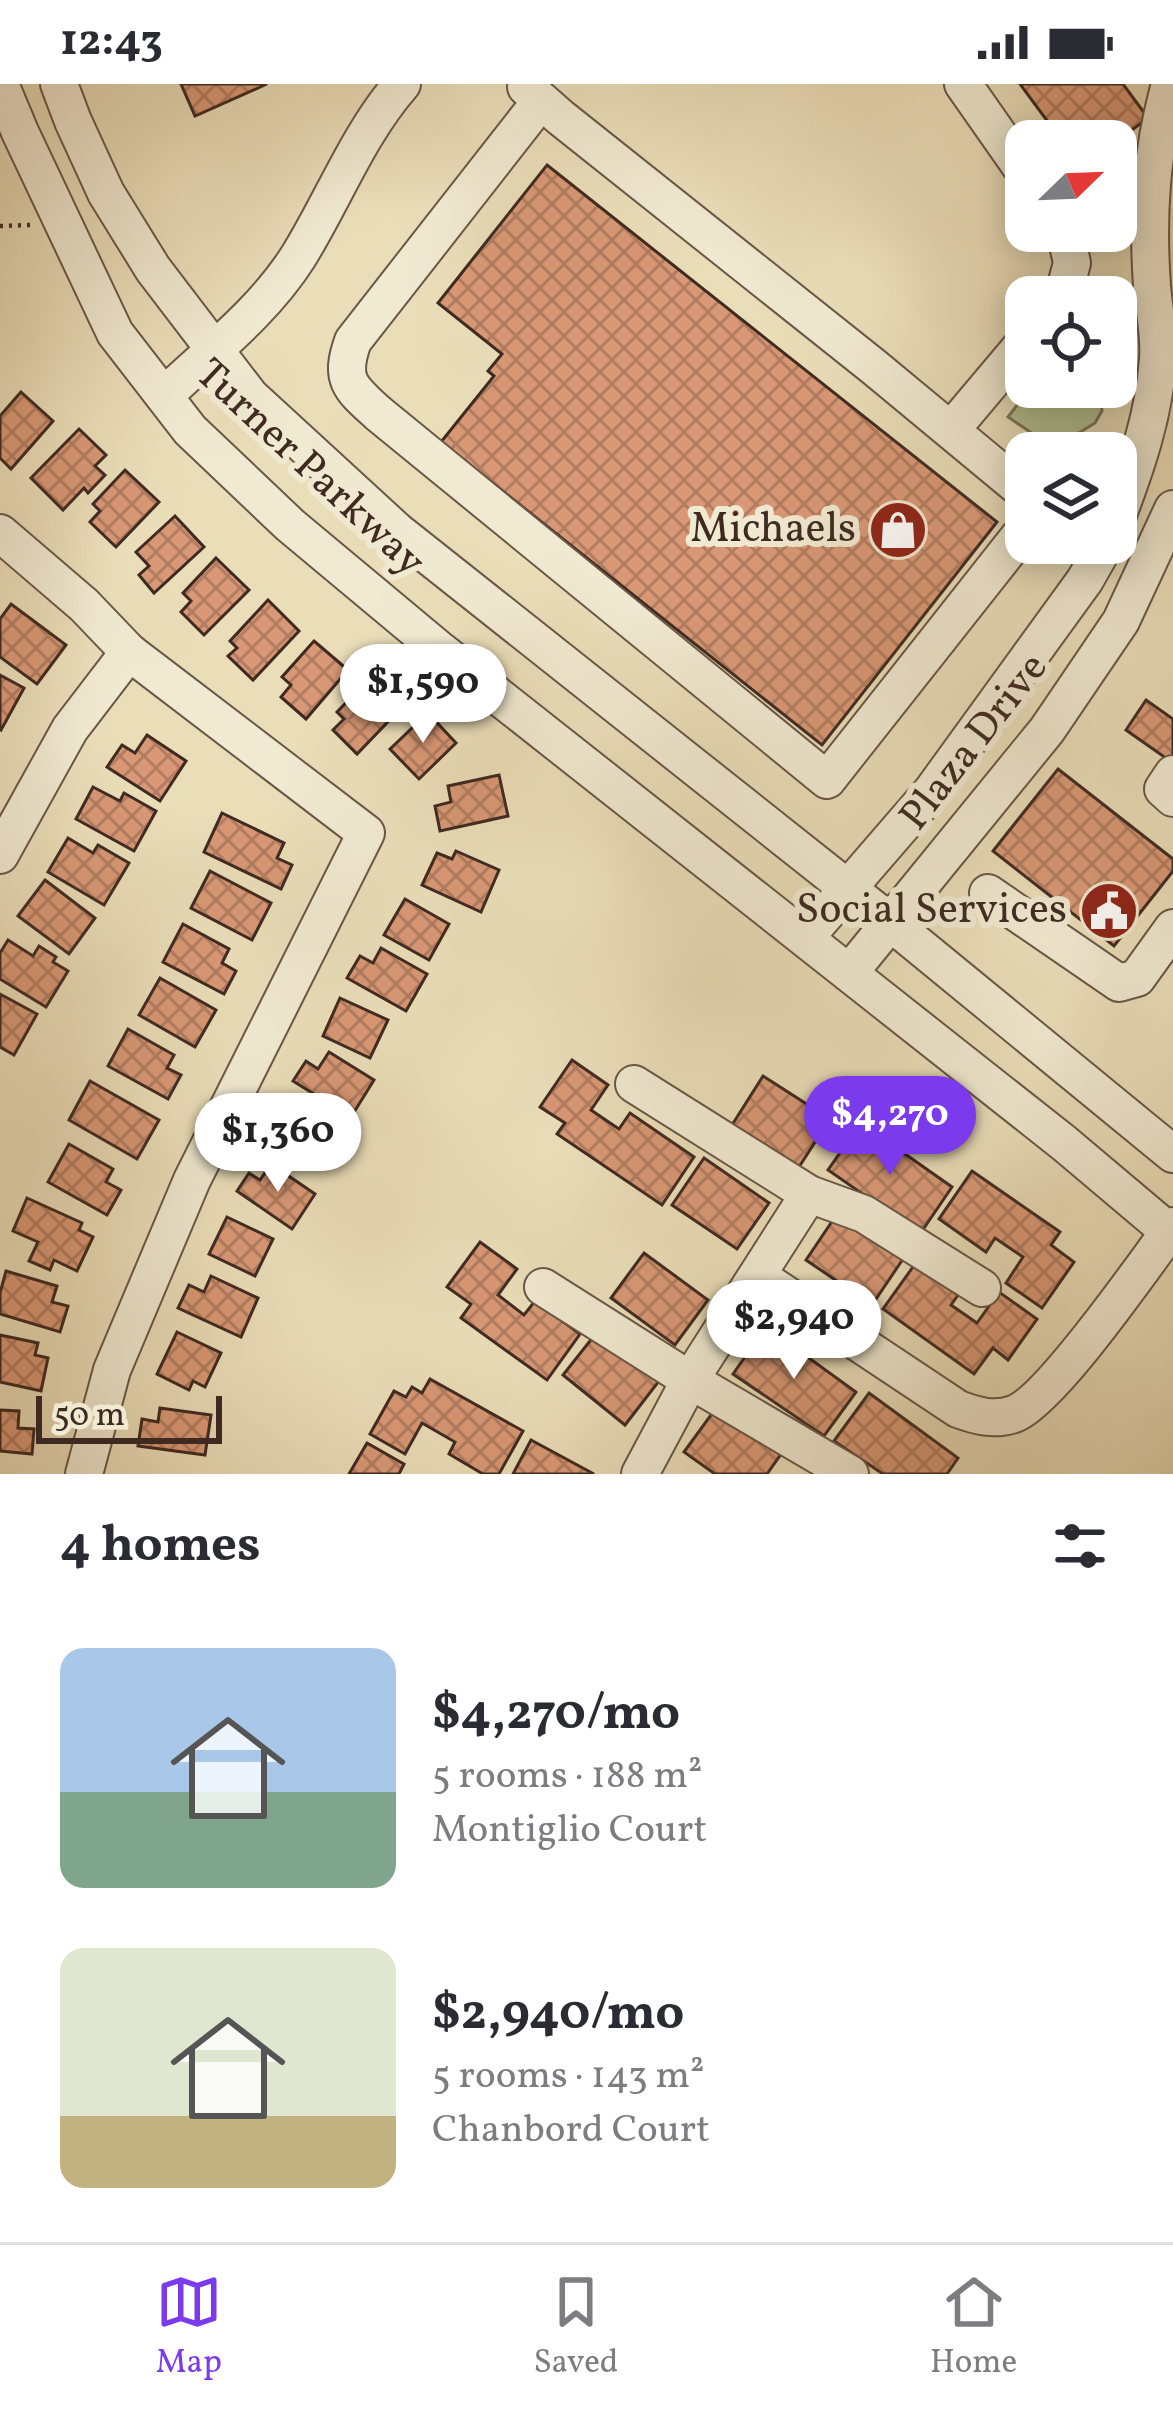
<!DOCTYPE html>
<html lang="en">
<head>
<meta charset="utf-8">
<style>
	:root { --surface:#fff; --page:#f2f2f3; --text:#2b2b33; --muted:#7c7c81; --line:#e1e1e2; --accent:#7c3aed }
	body { margin:0; font-family:Vollkorn,serif; background:var(--page); color:var(--text); height:100vh; display:flex; flex-direction:column; font-size:45px; white-space:nowrap }
	* { box-sizing:border-box; margin:0 }
	p { font-size:39px; color:var(--muted) }
	.icon { flex:none; width:66px; height:66px; fill:none; stroke:currentColor; stroke-width:2; stroke-linecap:round; stroke-linejoin:round }
	.map { position:relative; height:1390px; overflow:hidden }
	.side { display:flex; flex-direction:column; background:var(--surface); flex:1 }
	.side>* { flex:none }
	.needle { width:78px; rotate:67deg }
	.tools { position:absolute; left:1005px; top:36px; display:grid; gap:24px }
	.tools a { display:grid; place-items:center; width:132px; height:132px; border-radius:24px; background:var(--surface); box-shadow:0 6px 30px #0003; font-size:60px }
	.scale { position:absolute; left:36px; bottom:30px; width:186px; box-sizing:border-box; padding-left:12px; border:6px solid #3f2a22; border-top:0; font-size:33px; line-height:42px; white-space:nowrap; color:#3f2a22; -webkit-text-stroke:9px #f1ead2; paint-order:stroke }
	.price { position:absolute; translate:-50% -102px; padding:0 27px; border-radius:42px; background:#fff; color:#222; font-size:39px; line-height:78px; filter:drop-shadow(0 3px 6px #0008) }
	.price::after { content:''; position:absolute; left:50%; top:72px; width:36px; height:27px; margin-left:-18px; background:inherit; clip-path:polygon(0 0,100% 0,50% 100%) }
	.price.on { background:var(--accent); color:#fff }
	ul { padding:0; list-style:none }
	li { display:flex; align-items:center; gap:36px; height:300px; padding:0 60px }
	li span { display:grid; place-items:center; flex:none; width:336px; height:240px; border-radius:24px; color:#555 }
	li>.icon { margin-inline-start:auto }
	span .icon { width:144px; height:144px; fill:#fffc; stroke-width:1 }
	li b { font-size:51px }
	h2 { display:flex; justify-content:space-between; align-items:center; height:144px; padding:0 60px; font-size:51px }
	.status { display:flex; justify-content:space-between; align-items:center; height:84px; padding:0 60px; background:var(--surface); direction:ltr }
	.status svg { height:33px; fill:currentColor }
	.menu { display:flex; justify-content:space-around; align-items:center; height:168px; border-top:3px solid var(--line); background:var(--surface); font-size:33px; color:var(--muted) }
	.menu a { display:grid; justify-items:center; gap:6px }
	.menu .on { color:var(--accent) }
	.map>svg:first-child { display:block }
	.green { fill:#b4c291; stroke:#7a765a; stroke-width:3 }
	.building { fill:url(#building-cross-hatch); stroke:#3f2a22; stroke-width:3 }
	.lines { fill:none; stroke-linecap:round; stroke-linejoin:round }
	.minor-casing { stroke:#6a5748; stroke-width:40 }
	.path { stroke:#3f2a22; stroke-width:4.5; stroke-dasharray:3 6; stroke-linecap:butt }
	.minor { stroke:#f1ead2; stroke-width:36 }
	.labels { text-anchor:middle; dominant-baseline:central; stroke-width:12; stroke-linejoin:round; paint-order:stroke }
	.street-label { font-size:42px; fill:#3f2a22; stroke:#f1ead2 }
	.poi-label { font-size:42px; fill:#3f2a22; stroke:#f1ead2; text-anchor:end }
</style>
</head>
<body>
<div class="status"><b>12:43</b><svg viewBox="0 0 49 12"><path d="M0 12V9h3v3zM5 12V6h3v6zM10 12V3h3v9zM15 12V0h3v12zM26 1h20v11H26zM47 4h2v5h-2z"/></svg></div>
<div class="map">
<svg width="1173" height="1390" viewBox="0 0 1173 1390">
	<defs>
		<pattern id="building-cross-hatch" width="8" height="8" patternUnits="userSpaceOnUse" patternTransform="scale(3)"><rect width="8" height="8" fill="#d99875"/><path d="M0 0l8 8M0 8l8-8" fill="none" stroke="#b17c60"/></pattern>
	</defs>
	<rect width="100%" height="100%" fill="#eadeb9"/>
	<filter id="stains"><feTurbulence type="fractalNoise" baseFrequency=".00167" numOctaves="4"/><feColorMatrix values="0 0 0 0 .2 0 0 0 0 .09 0 0 0 0 .02 0 0 0 .5 -.17"/></filter>
	<radialGradient id="worn" r=".72"><stop offset=".6" stop-color="#630" stop-opacity="0"/><stop offset="1" stop-color="#630" stop-opacity=".3"/></radialGradient>
	<!-- green -->
	<polygon class="green" points="1031,303 1100,303 1102,327 1095,339 1069,355 1042,356 1008,333"/>
	<!-- building -->
	<g class="building">
		<polygon points="181,0 267,0 195,32"/>
		<polygon points="1020,0 1123,0 1148,34 1116,58 1062,57"/>
		<polygon points="547,81 997,438 822,661 441,358 494,292 488,287 502,270 438,219"/>
		<polygon points="21,308 53,337 11,385 0,374 0,332"/>
		<polygon points="79,345 106,371 95,382 105,391 88,409 84,404 63,426 31,394"/>
		<polygon points="125,386 159,418 116,463 90,438 100,427 93,420"/>
		<polygon points="175,432 204,463 154,509 139,491 149,482 136,468"/>
		<polygon points="216,474 249,506 204,551 181,528 191,517 183,509"/>
		<polygon points="268,516 299,547 253,596 228,572 237,564 230,557"/>
		<polygon points="11,520 66,561 37,600 0,573 0,535"/>
		<polygon points="314,557 348,586 306,635 281,613 291,601 282,593"/>
		<polygon points="374,590 405,620 357,670 333,646 344,635 337,628"/>
		<polygon points="0,591 24,604 1,646 0,645"/>
		<polygon points="1146,616 1173,635 1173,679 1126,646"/>
		<polygon points="428,629 456,659 419,695 390,665"/>
		<polygon points="147,651 186,677 160,717 107,683 122,661 135,669"/>
		<polygon points="1058,685 1173,775 1173,787 1114,862 993,767"/>
		<polygon points="499,691 508,732 440,747 435,722 451,718 448,702"/>
		<polygon points="93,703 120,717 124,709 156,727 134,767 76,735"/>
		<polygon points="222,729 284,759 277,774 292,781 281,805 204,768"/>
		<polygon points="68,754 93,769 98,761 129,779 104,821 48,788"/>
		<polygon points="456,767 499,786 481,828 422,801 437,769 452,775"/>
		<polygon points="210,787 271,819 252,856 191,824"/>
		<polygon points="45,796 95,834 69,870 18,832"/>
		<polygon points="405,815 449,840 429,876 384,851"/>
		<polygon points="183,840 229,865 222,879 236,887 224,910 163,878"/>
		<polygon points="8,856 33,872 39,862 56,873 53,878 68,887 46,923 0,895 0,869"/>
		<polygon points="381,864 427,890 406,927 347,894 360,872 373,879"/>
		<polygon points="160,894 216,926 195,963 139,931"/>
		<polygon points="0,910 37,930 14,971 0,963"/>
		<polygon points="340,914 388,936 370,974 323,952"/>
		<polygon points="128,945 174,971 167,984 181,991 168,1015 108,982"/>
		<polygon points="329,968 374,996 351,1033 293,997 306,977 318,985"/>
		<polygon points="572,976 608,1001 591,1026 619,1045 630,1029 694,1073 662,1121 557,1050 565,1039 540,1023"/>
		<polygon points="763,992 830,1035 799,1083 732,1041"/>
		<polygon points="90,997 159,1036 137,1075 69,1036"/>
		<polygon points="284,1018 329,1045 308,1081 263,1055"/>
		<polygon points="861,1039 952,1103 920,1150 828,1086"/>
		<polygon points="69,1060 113,1085 106,1098 121,1106 107,1131 48,1098"/>
		<polygon points="704,1074 769,1119 737,1165 672,1121"/>
		<polygon points="271,1080 315,1110 292,1145 237,1107 249,1089 260,1096"/>
		<polygon points="972,1087 1060,1148 1051,1161 1074,1178 1042,1224 1006,1199 1023,1173 995,1154 986,1168 939,1135"/>
		<polygon points="27,1114 82,1139 79,1146 93,1153 77,1187 54,1176 50,1186 29,1177 38,1158 13,1147"/>
		<polygon points="837,1130 903,1175 872,1221 806,1176"/>
		<polygon points="227,1133 273,1155 255,1192 209,1170"/>
		<polygon points="480,1158 517,1185 498,1211 524,1231 535,1217 580,1250 547,1296 461,1234 471,1220 447,1203"/>
		<polygon points="644,1169 708,1216 675,1261 611,1214"/>
		<polygon points="915,1180 958,1211 951,1221 977,1239 999,1208 1037,1235 1008,1276 993,1264 974,1290 883,1225"/>
		<polygon points="6,1187 57,1202 52,1218 68,1222 60,1248 0,1230 0,1209"/>
		<polygon points="211,1192 258,1214 241,1253 178,1224 189,1201 204,1208"/>
		<polygon points="766,1243 856,1308 824,1352 733,1290"/>
		<polygon points="177,1248 221,1269 205,1303 193,1297 189,1306 157,1290"/>
		<polygon points="597,1248 659,1297 625,1341 563,1291"/>
		<polygon points="0,1251 38,1259 35,1271 48,1274 41,1307 0,1298"/>
		<polygon points="430,1295 523,1347 499,1390 483,1390 449,1370 455,1358 422,1339 405,1370 370,1350 394,1307 406,1313 412,1303 422,1309"/>
		<polygon points="869,1309 958,1374 947,1390 883,1390 834,1357"/>
		<polygon points="160,1324 211,1331 205,1371 138,1362 142,1335 158,1338"/>
		<polygon points="716,1324 781,1370 767,1390 715,1390 684,1368"/>
		<polygon points="0,1326 19,1327 18,1344 34,1345 32,1370 0,1367"/>
		<polygon points="531,1356 594,1390 513,1390"/>
		<polygon points="367,1359 404,1380 399,1390 349,1390"/>
	</g>
	<g class="lines">
		<defs>
			<g id="minor">
				<polyline points="0,0 20,48 115,249 190,346 290,441 441,567 1064,1059 1173,1151"/>
				<polyline points="59,0 73,37 106,109 153,185 250,312 397,447 890,838 1173,1070"/>
				<polyline points="963,0 1026,90"/>
				<polyline points="526,3 560,33 874,283 1026,409"/>
				<path d="M540,18L353,257C339,296 350,304 379,330L827,696L1026,444"/>
				<polyline points="1063,213 1072,179 1065,147"/>
				<path d="M164,312C210,268 263,228 298,173C333,117 358,50 402,0"/>
				<polyline points="951,346 1026,257"/>
				<path d="M1116,436C1136,383 1154,332 1158,275C1160,251 1154,226 1152,202C1147,130 1151,69 1170,0"/>
				<polyline points="0,449 84,521 129,568 366,749 192,1096 112,1286 84,1390"/>
				<polyline points="1173,690 1163,705 1173,714"/>
				<polyline points="0,771 70,645 129,568"/>
				<polyline points="988,809 1119,899 1137,894 1173,844"/>
				<polyline points="805,854 932,707 1085,496 1106,459"/>
				<polyline points="849,889 1047,646 1121,537 1173,425"/>
				<polyline points="634,1000 809,1110 864,1130 982,1204"/>
				<path d="M758,1192L958,1325C977,1332 994,1337 1014,1330C1051,1316 1145,1180 1173,1142"/>
				<polyline points="543,1203 690,1296 850,1390"/>
				<polyline points="640,1390 690,1296 809,1110"/>
			</g>
		</defs>
		<!-- minor casing -->
		<use href="#minor" class="minor-casing"/>
		<!-- path -->
		<polyline class="path" points="0,142 30,141"/>
		<!-- minor -->
		<use href="#minor" class="minor"/>
	</g>
	<!-- icons -->
	<defs>
		<symbol id="shop-disc" viewBox="-11 -11 22 22"><circle r="9.5" fill="#8f2418" stroke="#f1ead2"/><path d="M-5-2.5h2.3a2.7 3.5 0 0 1 5.4 0H5L5.5 6h-11ZM-1.5-2.5h3a1.5 2.3 0 0 0-3 0Z" fill="#fff"/></symbol>
		<symbol id="civic-disc" viewBox="-11 -11 22 22"><circle r="9.5" fill="#8f2418" stroke="#f1ead2"/><path d="M-.6-6.5H3V-4.5H.6V-3L4-1V1h2V6H-6V1h2V-1L-.6-3ZM-1.2 2.5V6h2.4V2.5Z" fill="#fff"/></symbol>
	</defs>
	<g fill-rule="evenodd">
		<use href="#shop-disc" x="865" y="413" width="66" height="66"/>
		<use href="#civic-disc" x="1076" y="794" width="66" height="66"/>
	</g>
	<g class="labels">
		<!-- street labels -->
		<g class="street-label">
			<text transform="translate(309 385) rotate(43)">Turner Parkway</text>
			<text transform="translate(975 659) rotate(-52)">Plaza Drive</text>
		</g>
		<!-- poi labels -->
		<g class="poi-label">
			<text x="856" y="446">Michaels</text>
			<text x="1067" y="827">Social Services</text>
		</g>
	</g>
	<rect width="100%" height="100%" filter="url(#stains)"/>
	<rect width="100%" height="100%" fill="url(#worn)"/>
</svg>
<div class="tools">
<a><svg class="needle" viewBox="-14 -14 28 28"><path d="M0-13l5 13h-10z" fill="#e53935"/><path d="M0 13l5-13h-10z" fill="#7c7c81"/></svg></a>
<a><svg class="icon" aria-label="locate" viewBox="0 0 24 24"><circle cx="12" cy="12" r="6"/><path d="M12 2v4M12 18v4M2 12h4M18 12h4"/></svg></a>
<a><svg class="icon" aria-label="layers" viewBox="0 0 24 24"><path d="M12 4l9 5-9 5-9-5zM3 14l9 5 9-5"/></svg></a>
</div>
<div class="scale">50 m</div>
<b class="price" style="left:423px;top:662px">$1,590</b>
<b class="price on" style="left:890px;top:1094px">$4,270</b>
<b class="price" style="left:278px;top:1111px">$1,360</b>
<b class="price" style="left:794px;top:1298px">$2,940</b>
</div>
<section class="side">
<h2>4 homes<svg class="icon" aria-label="filters" viewBox="0 0 24 24"><path d="M4 7h16M4 17h16"/><circle cx="9" cy="7" r="2"/><circle cx="15" cy="17" r="2"/></svg></h2>
<ul>
<li><span style="background:linear-gradient(#a9c7e8 60%,#7fa58c 0)"><svg class="icon" aria-label="home" viewBox="0 0 24 24"><path d="M3 11l9-7 9 7M6 9v11h12V9"/></svg></span><div><b>$4,270/mo</b><p>5 rooms · 188 m²</p><p>Montiglio Court</p></div></li>
<li><span style="background:linear-gradient(#dfe7d0 70%,#c2b280 0)"><svg class="icon" aria-label="home" viewBox="0 0 24 24"><path d="M3 11l9-7 9 7M6 9v11h12V9"/></svg></span><div><b>$2,940/mo</b><p>5 rooms · 143 m²</p><p>Chanbord Court</p></div></li>
</ul>
</section>
<nav class="menu">
<a class="on"><svg class="icon" aria-label="map" viewBox="0 0 24 24"><path d="M3 6l6-2 6 2 6-2v14l-6 2-6-2-6 2zM9 4v14M15 6v14"/></svg>Map</a>
<a><svg class="icon" aria-label="saved" viewBox="0 0 24 24"><path d="M7 4h10v16l-5-4-5 4z"/></svg>Saved</a>
<a><svg class="icon" aria-label="home" viewBox="0 0 24 24"><path d="M3 11l9-7 9 7M6 9v11h12V9"/></svg>Home</a>
</nav>
</body>
</html>
